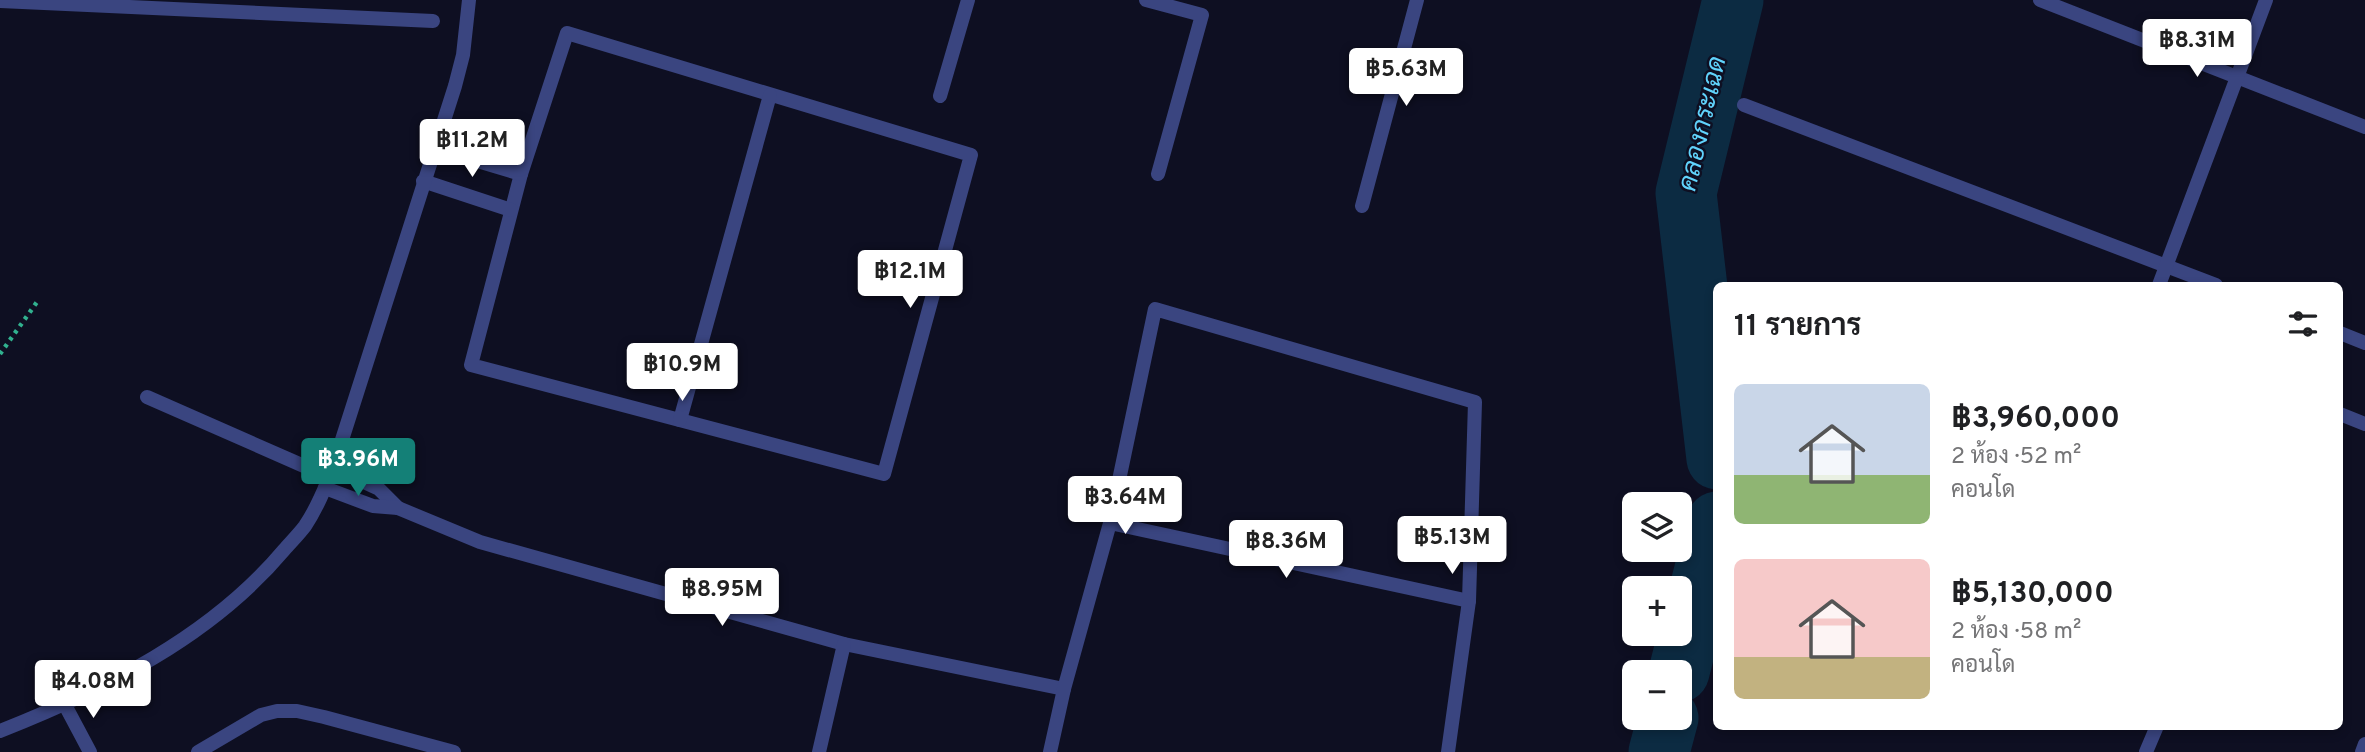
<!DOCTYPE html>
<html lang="th">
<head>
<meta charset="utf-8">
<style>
	:root { --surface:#fff; --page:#f6f6f6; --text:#202124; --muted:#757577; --accent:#148077 }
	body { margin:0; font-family:Overpass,Sarabun,sans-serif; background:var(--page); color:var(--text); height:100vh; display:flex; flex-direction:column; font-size:26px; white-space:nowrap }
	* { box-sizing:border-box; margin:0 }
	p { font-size:23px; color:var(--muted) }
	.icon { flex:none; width:38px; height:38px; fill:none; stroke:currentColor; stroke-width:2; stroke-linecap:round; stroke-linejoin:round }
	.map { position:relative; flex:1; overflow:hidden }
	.details { position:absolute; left:1713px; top:282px; width:630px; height:448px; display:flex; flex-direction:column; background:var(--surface); border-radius:10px; box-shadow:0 4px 10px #0003 }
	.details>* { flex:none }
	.fabs { position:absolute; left:1622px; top:492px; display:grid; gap:14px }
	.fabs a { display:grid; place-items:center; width:70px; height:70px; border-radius:10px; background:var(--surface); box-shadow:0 4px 10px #0003; font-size:35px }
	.price { position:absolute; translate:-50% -60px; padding:0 16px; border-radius:7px; background:#fff; color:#222; font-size:23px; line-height:46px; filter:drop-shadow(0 2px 4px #0008) }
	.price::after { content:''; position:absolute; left:50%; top:42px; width:21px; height:16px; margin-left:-10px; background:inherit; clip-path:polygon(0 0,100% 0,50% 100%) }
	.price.active { background:var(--accent); color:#fff }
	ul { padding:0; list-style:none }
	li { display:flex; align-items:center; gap:21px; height:175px; padding:0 21px }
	li span { display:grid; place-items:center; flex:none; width:196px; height:140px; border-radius:10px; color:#555 }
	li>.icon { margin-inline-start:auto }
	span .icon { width:84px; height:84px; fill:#fffc; stroke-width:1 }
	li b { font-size:30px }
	h2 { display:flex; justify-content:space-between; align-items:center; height:84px; padding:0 21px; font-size:30px }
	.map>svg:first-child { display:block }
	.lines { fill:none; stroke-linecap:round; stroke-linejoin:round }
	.river { stroke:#0c2b42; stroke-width:61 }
	.path { stroke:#31b18f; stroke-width:4.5; stroke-dasharray:3.5 5; stroke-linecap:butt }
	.lane { stroke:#3a4580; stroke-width:14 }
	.street { stroke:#3a4580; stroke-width:14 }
	.labels { text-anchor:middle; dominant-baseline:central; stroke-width:5; stroke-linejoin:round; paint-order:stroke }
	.water-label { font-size:26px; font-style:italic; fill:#60d3fc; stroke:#0e0f22 }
</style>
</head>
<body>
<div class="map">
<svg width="2365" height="752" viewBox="0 0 2365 752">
	<rect width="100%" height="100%" fill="#0e0f22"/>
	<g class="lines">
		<!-- river -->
		<g class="river">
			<polyline points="1717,459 1686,193 1733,0"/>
			<polyline points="1679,672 1717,522"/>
			<polyline points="1659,752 1668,718"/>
		</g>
		<!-- path -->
		<polyline class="path" points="0,354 37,302"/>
		<!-- lane -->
		<polyline class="lane" points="147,397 329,477"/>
		<!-- street -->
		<g class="street">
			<polyline points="1146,0 1202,15 1158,174"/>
			<polyline points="2040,0 2365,127"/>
			<polyline points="0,1 433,21"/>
			<polygon points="567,33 971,155 884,474 471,365 521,174"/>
			<polyline points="940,96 968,0"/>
			<polyline points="1744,105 2216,285"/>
			<polyline points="434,148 521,174"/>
			<polyline points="423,181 511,210"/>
			<polyline points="1362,206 1417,0"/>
			<polyline points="2159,285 2266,0"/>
			<polyline points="2340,333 2365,343"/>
			<polyline points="2340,414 2365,424"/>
			<polyline points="680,420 770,95"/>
			<polyline points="333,468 379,489 398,508"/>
			<polyline points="325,488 373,506 398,508 480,542 844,644 1064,689"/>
			<polyline points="1110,523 1469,601"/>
			<polyline points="65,705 90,752"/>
			<path d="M0,731C104,690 211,637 284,550C291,542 299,534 305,526C317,508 325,488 333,468L455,86L463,55L469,0"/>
			<polyline points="198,752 261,715 277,711 297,711 324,717 454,752"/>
			<polyline points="819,752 844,644"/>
			<polyline points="1050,752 1064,689 1110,523 1155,309 1475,402 1469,601 1448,752"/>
			<polyline points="2146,752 2157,726"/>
			<polyline points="2362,752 2365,744"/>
		</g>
	</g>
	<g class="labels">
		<!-- water labels -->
		<g class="water-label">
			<text transform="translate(1704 124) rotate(-77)">คลองกระเฉด</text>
		</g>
	</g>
</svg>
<div class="fabs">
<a><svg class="icon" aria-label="layers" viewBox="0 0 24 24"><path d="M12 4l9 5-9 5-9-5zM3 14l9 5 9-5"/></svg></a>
<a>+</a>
<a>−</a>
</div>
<b class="price" style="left:2197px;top:79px">฿8.31M</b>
<b class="price" style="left:1406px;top:108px">฿5.63M</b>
<b class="price" style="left:472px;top:179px">฿11.2M</b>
<b class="price" style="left:910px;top:310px">฿12.1M</b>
<b class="price" style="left:682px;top:403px">฿10.9M</b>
<b class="price active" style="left:358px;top:498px">฿3.96M</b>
<b class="price" style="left:1125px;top:536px">฿3.64M</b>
<b class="price" style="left:1452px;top:576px">฿5.13M</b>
<b class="price" style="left:1286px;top:580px">฿8.36M</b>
<b class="price" style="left:722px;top:628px">฿8.95M</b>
<b class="price" style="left:93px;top:720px">฿4.08M</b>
<section class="details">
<h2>11 รายการ<svg class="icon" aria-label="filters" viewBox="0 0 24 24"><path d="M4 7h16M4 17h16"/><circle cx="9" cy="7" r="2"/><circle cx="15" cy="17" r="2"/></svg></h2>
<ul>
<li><span style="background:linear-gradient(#c9d6e8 65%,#8fb573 0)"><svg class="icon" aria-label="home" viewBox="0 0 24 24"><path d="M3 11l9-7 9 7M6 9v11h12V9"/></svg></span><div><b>฿3,960,000</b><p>2 ห้อง · 52 m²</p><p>คอนโด</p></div></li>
<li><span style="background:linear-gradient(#f6c9c9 70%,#c2b280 0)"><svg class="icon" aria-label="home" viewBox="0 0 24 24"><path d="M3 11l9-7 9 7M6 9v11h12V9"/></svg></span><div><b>฿5,130,000</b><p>2 ห้อง · 58 m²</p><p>คอนโด</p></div></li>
</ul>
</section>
</div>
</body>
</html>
